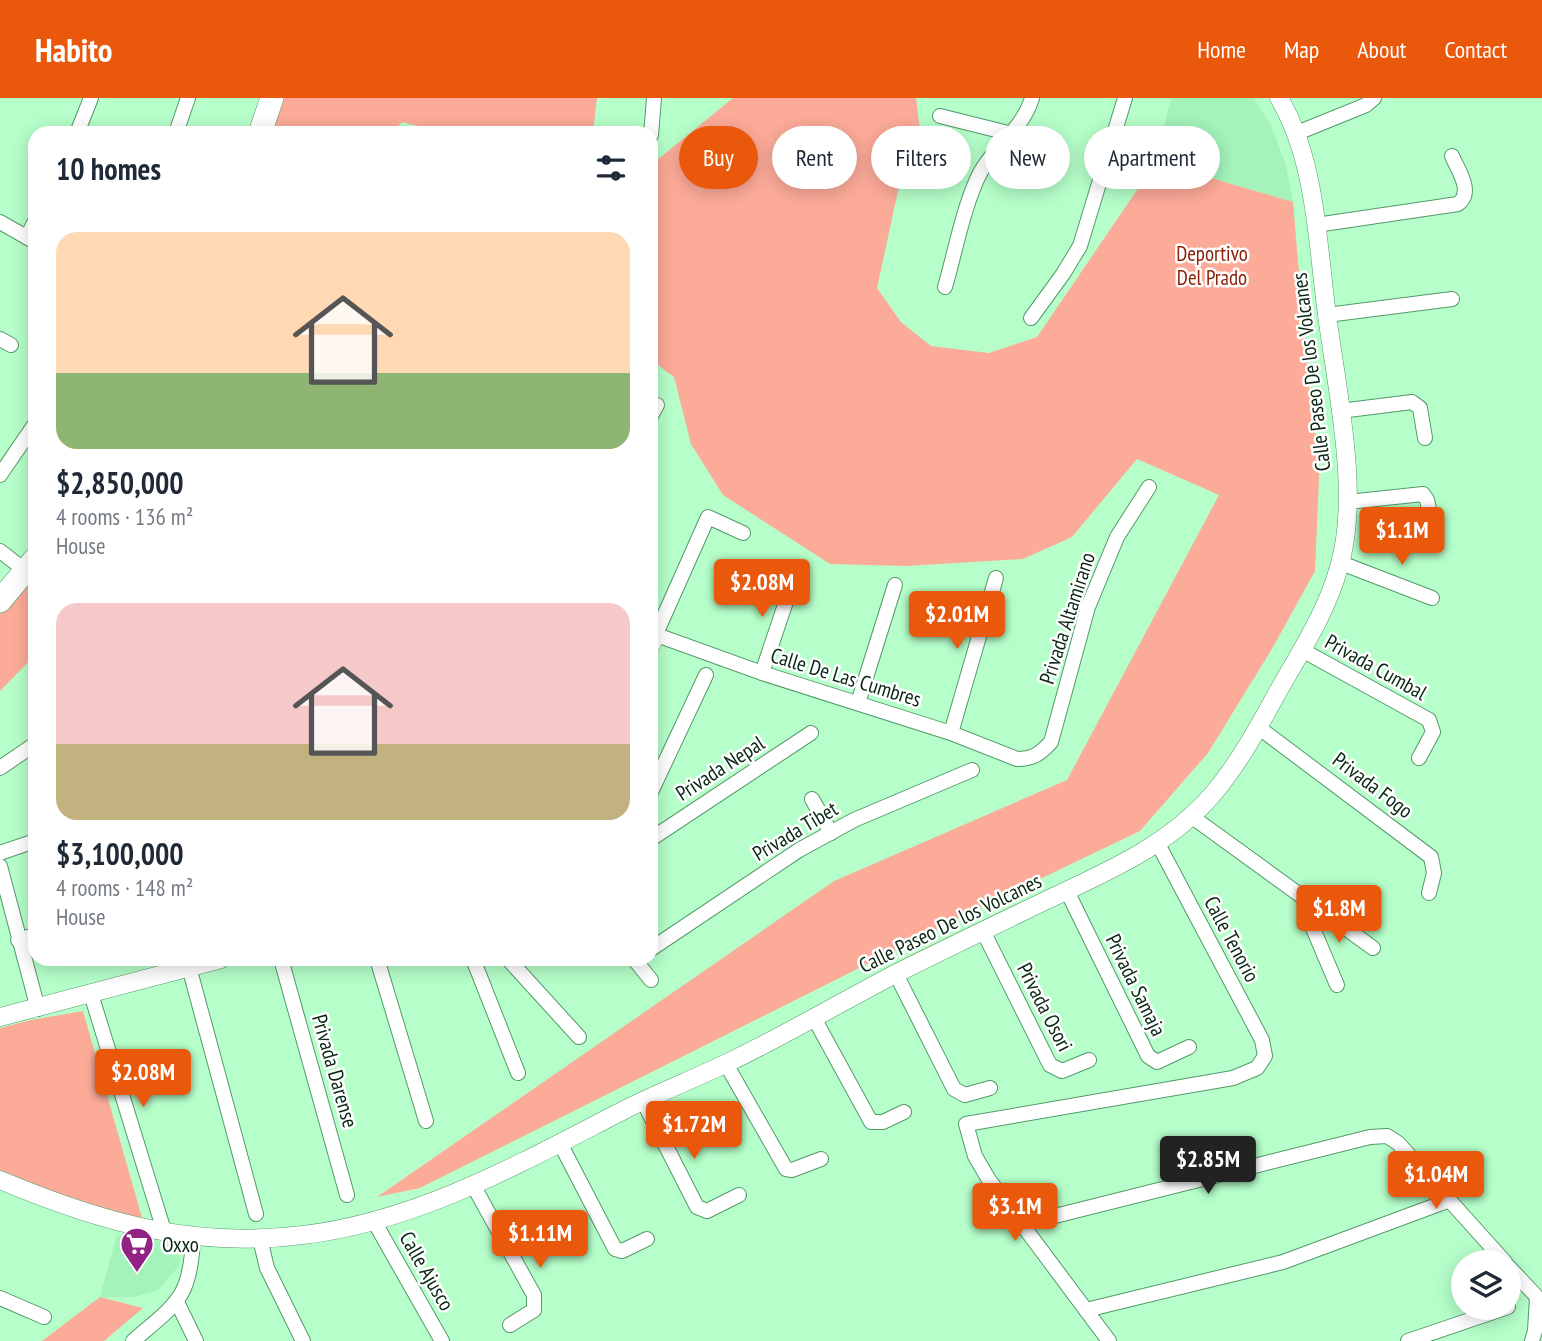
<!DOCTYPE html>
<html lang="en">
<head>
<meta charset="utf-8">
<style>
	:root { --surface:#fff; --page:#f6f6f7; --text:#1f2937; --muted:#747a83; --accent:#ea580c }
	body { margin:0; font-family:"PT Sans Narrow",sans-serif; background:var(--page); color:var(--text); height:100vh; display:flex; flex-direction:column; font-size:26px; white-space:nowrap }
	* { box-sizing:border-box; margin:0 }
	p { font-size:23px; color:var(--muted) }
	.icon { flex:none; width:38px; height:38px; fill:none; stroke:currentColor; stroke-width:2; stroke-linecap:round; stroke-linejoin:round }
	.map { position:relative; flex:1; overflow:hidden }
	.side { position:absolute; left:28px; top:28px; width:630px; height:840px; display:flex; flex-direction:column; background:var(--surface); border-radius:21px; box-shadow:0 4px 18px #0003 }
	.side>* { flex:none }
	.top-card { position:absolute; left:679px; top:28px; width:665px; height:63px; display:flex; gap:14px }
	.fabs { position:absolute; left:1451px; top:1152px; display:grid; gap:14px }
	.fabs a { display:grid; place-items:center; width:70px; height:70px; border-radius:50%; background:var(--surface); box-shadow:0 4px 18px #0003; font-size:35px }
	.price { position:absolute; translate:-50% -60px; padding:0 16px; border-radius:7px; background:var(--accent); color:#fff; font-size:23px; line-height:46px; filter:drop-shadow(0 2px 4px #0008) }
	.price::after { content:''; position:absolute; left:50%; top:42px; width:21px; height:16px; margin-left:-10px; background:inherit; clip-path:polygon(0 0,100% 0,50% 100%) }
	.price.current { background:#222; color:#fff }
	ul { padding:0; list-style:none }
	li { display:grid; align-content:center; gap:14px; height:371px; padding:0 28px }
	li span { display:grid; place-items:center; height:217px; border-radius:21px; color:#555 }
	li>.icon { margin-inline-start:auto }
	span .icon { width:126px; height:126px; fill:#fffc; stroke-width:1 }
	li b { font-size:30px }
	h2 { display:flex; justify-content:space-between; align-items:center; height:84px; padding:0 28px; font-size:30px }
	.tag { padding:0 24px; border-radius:32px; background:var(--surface); box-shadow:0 4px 18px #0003; font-size:24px; line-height:63px }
	.tag.current { background:var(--accent); color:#fff }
	header { display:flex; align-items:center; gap:42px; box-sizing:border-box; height:98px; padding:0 35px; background:var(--accent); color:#fff }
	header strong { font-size:33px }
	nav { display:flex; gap:38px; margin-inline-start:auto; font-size:24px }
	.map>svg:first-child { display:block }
	.built { fill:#a3f3bb }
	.green { fill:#fdab99 }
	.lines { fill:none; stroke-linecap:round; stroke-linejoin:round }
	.minor-casing { stroke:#54996a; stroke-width:16 }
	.tertiary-casing { stroke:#54996a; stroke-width:19 }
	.primary-casing { stroke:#54996a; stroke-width:24 }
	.minor { stroke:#fff; stroke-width:14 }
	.tertiary { stroke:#fff; stroke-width:18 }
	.primary { stroke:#fff; stroke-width:23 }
	.labels { text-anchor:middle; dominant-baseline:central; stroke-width:5; stroke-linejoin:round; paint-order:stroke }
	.park-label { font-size:21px; fill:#8e210b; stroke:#fff }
	.street-label { font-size:21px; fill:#092714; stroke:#fff }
	.poi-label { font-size:21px; fill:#092714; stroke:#fff; text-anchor:start }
</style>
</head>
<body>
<header>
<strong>Habito</strong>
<nav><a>Home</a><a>Map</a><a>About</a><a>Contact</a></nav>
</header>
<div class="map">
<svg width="1542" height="1243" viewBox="0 0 1542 1243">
	<rect width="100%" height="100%" fill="#b6ffca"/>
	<!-- built -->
	<g class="built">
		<polygon points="1171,0 1254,0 1270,25 1286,67 1293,104 1156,64"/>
		<polygon points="117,1137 172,1145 179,1150 180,1163 179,1168 157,1193 134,1199 100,1199"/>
	</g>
	<!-- green -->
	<g class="green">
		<polygon points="279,0 597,0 593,35 446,35 402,24 392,35 266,35"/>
		<polygon points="733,0 916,0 920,33 898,93 877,190 901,224 931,248 989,255 1037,239 1156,64 1293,104 1311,315 1320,357 1315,473 1273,549 1208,655 1140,733 963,818 420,1090 377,1099 834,783 1067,682 1219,397 1137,361 1072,439 1023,461 906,468 830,466 723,397 691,346 674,279 651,262 651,67"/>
		<polygon points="35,473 35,557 0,593 0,516"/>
		<polygon points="83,913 145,1130 0,1075 0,930 31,922"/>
		<polygon points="100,1199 143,1210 104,1243 42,1243"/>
	</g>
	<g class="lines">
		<defs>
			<g id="minor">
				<polyline points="940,18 1012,36"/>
				<polyline points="77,35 91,0"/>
				<polyline points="176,35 188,0"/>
				<polyline points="1297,35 1366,7 1374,0"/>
				<polyline points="651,37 654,0"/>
				<polyline points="0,124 35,144"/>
				<path d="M1316,127L1458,106C1474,94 1458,72 1452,58"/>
				<polyline points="27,139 35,123"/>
				<path d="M945,189C955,155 964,106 980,75C995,47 1023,31 1032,0"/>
				<polyline points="1327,217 1452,201"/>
				<polyline points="1031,220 1063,176 1080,148 1125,0"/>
				<polyline points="0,241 11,247"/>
				<polyline points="1340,313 1412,304 1420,310 1425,340"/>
				<polyline points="651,318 657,307"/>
				<polyline points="0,377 35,326"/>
				<polyline points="1348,404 1423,396 1427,402 1434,433"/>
				<polyline points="0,453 26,473"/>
				<polyline points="1341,465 1432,500"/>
				<path d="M651,535L762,575L951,635L1017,661C1033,661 1040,656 1051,644L1088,509L1117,439L1149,389"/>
				<polyline points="655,538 708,419 743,435"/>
				<polyline points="1302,552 1429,622 1433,634 1419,660"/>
				<polyline points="762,575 795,477"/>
				<polyline points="858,605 895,487"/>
				<polyline points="1258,629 1431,759 1434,775 1429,795"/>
				<polyline points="951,635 996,480"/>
				<polyline points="0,670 35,646"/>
				<polyline points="651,694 706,577"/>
				<polyline points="812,701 831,735"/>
				<polyline points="1191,718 1373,850"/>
				<polyline points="651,741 811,635"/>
				<polyline points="0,755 35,743"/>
				<polyline points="0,768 38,911"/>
				<polyline points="1067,793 1148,958 1157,964 1189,949"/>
				<polyline points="1312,804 1308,809 1309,821 1337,887"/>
				<polyline points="983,833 1050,967 1062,973 1089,962"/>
				<polyline points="18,842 35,837"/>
				<polyline points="651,851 799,752 854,722 972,672"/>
				<polyline points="281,861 347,1097"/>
				<polyline points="377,861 426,1023"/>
				<polyline points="473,861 518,975"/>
				<polyline points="508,861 579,939"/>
				<polyline points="634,861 651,882"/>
				<polyline points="189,869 256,1116"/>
				<polyline points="896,876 954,991 965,997 990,990"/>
				<polyline points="91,896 165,1136"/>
				<polyline points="814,920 871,1024 883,1024 904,1014"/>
				<polyline points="726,966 786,1071 792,1072 821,1061"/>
				<polyline points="643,1003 697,1109 707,1113 739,1097"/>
				<polyline points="560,1045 615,1151 622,1153 647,1141"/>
				<polyline points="473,1087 534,1197 534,1212 510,1227"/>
				<polyline points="375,1125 442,1243"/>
				<polyline points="1023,1126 1370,1039 1387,1038 1398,1045 1505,1164"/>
				<polyline points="260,1141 267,1170 303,1243"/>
				<polyline points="1508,1168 1537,1199 1535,1233 1532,1243"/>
				<polyline points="0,1200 44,1219"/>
				<polyline points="177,1204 196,1243"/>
				<polyline points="1086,1212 1283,1164 1450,1102"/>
				<path d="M133,1243C177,1205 191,1200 193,1139"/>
				<polyline points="1109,1243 989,1082 975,1058 966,1026 1233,980 1257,970 1265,958 1262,942 1158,746"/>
				<polyline points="1408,1243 1508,1209"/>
			</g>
			<g id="tertiary">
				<polyline points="651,547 655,538"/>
				<polyline points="0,919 221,861"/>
				<path d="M0,1082C100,1124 193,1151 303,1137C421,1123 526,1062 630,1009C661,994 693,981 725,966C784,938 841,904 899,874C949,849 999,825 1049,801C1109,773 1169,747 1213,696C1240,664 1260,626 1280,590C1302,551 1327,513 1339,469C1362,393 1334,281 1325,201C1317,135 1314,59 1279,0"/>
			</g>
			<g id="primary">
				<polyline points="260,35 272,0"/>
				<polyline points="0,503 35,461"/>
			</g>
		</defs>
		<!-- minor casing -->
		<use href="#minor" class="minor-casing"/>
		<!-- tertiary casing -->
		<use href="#tertiary" class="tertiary-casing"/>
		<!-- primary casing -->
		<use href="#primary" class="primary-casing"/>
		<!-- minor -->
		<use href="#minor" class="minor"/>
		<!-- tertiary -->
		<use href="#tertiary" class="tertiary"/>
		<!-- primary -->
		<use href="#primary" class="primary"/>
	</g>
	<!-- icons -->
	<defs>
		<symbol id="supermarket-pin" viewBox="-11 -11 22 30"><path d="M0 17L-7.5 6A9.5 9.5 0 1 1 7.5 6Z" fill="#912385" stroke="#fff"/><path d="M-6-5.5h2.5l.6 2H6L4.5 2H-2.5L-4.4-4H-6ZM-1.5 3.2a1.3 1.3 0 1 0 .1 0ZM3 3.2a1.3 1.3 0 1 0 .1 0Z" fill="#fff"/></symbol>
	</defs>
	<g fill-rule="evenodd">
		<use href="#supermarket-pin" x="118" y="1127" width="38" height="52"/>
	</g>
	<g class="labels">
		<!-- park labels -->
		<g class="park-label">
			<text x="1212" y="155">Deportivo<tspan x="1212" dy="24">Del Prado</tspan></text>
		</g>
		<!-- street labels -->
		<g class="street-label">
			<text transform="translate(1311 274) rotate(-97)">Calle Paseo De los Volcanes</text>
			<text transform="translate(1067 520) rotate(-72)">Privada Altamirano</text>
			<text transform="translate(1376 569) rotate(29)">Privada Cumbal</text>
			<text transform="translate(846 579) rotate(17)">Calle De Las Cumbres</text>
			<text transform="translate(720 670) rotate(-33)">Privada Nepal</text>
			<text transform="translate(1373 687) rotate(37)">Privada Fogo</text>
			<text transform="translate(795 733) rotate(-31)">Privada Tibet</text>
			<text transform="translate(950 825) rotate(-26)">Calle Paseo De los Volcanes</text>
			<text transform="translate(1232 841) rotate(62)">Calle Tenorio</text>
			<text transform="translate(1136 887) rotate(64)">Privada Samaja</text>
			<text transform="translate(1045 909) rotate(63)">Privada Osori</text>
			<text transform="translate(335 973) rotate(74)">Privada Darense</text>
			<text transform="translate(427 1173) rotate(60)">Calle Ajusco</text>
		</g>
		<!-- poi labels -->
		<g class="poi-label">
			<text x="162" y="1146">Oxxo</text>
		</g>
	</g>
</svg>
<div class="fabs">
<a><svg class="icon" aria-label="layers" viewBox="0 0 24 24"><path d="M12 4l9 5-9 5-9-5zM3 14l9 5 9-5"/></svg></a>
</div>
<b class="price" style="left:1402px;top:469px">$1.1M</b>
<b class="price" style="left:762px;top:521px">$2.08M</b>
<b class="price" style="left:957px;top:553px">$2.01M</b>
<b class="price" style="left:1339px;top:847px">$1.8M</b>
<b class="price" style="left:143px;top:1011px">$2.08M</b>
<b class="price" style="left:694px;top:1063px">$1.72M</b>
<b class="price current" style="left:1208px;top:1098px">$2.85M</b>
<b class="price" style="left:1436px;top:1113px">$1.04M</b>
<b class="price" style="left:1015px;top:1145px">$3.1M</b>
<b class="price" style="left:540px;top:1172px">$1.11M</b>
<div class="top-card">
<a class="tag current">Buy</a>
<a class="tag">Rent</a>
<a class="tag">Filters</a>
<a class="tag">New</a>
<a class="tag">Apartment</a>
</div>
<section class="side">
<h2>10 homes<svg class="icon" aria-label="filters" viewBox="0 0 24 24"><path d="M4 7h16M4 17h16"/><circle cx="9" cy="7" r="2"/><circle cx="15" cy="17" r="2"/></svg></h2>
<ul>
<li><span style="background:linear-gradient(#ffd9b3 65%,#8fb573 0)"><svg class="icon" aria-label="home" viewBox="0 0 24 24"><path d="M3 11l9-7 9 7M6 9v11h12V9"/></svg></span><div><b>$2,850,000</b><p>4 rooms · 136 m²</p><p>House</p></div></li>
<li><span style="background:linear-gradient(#f6c9c9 65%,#c2b280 0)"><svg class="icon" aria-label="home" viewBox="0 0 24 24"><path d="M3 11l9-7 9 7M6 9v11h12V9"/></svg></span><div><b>$3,100,000</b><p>4 rooms · 148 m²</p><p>House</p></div></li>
</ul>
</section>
</div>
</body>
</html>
